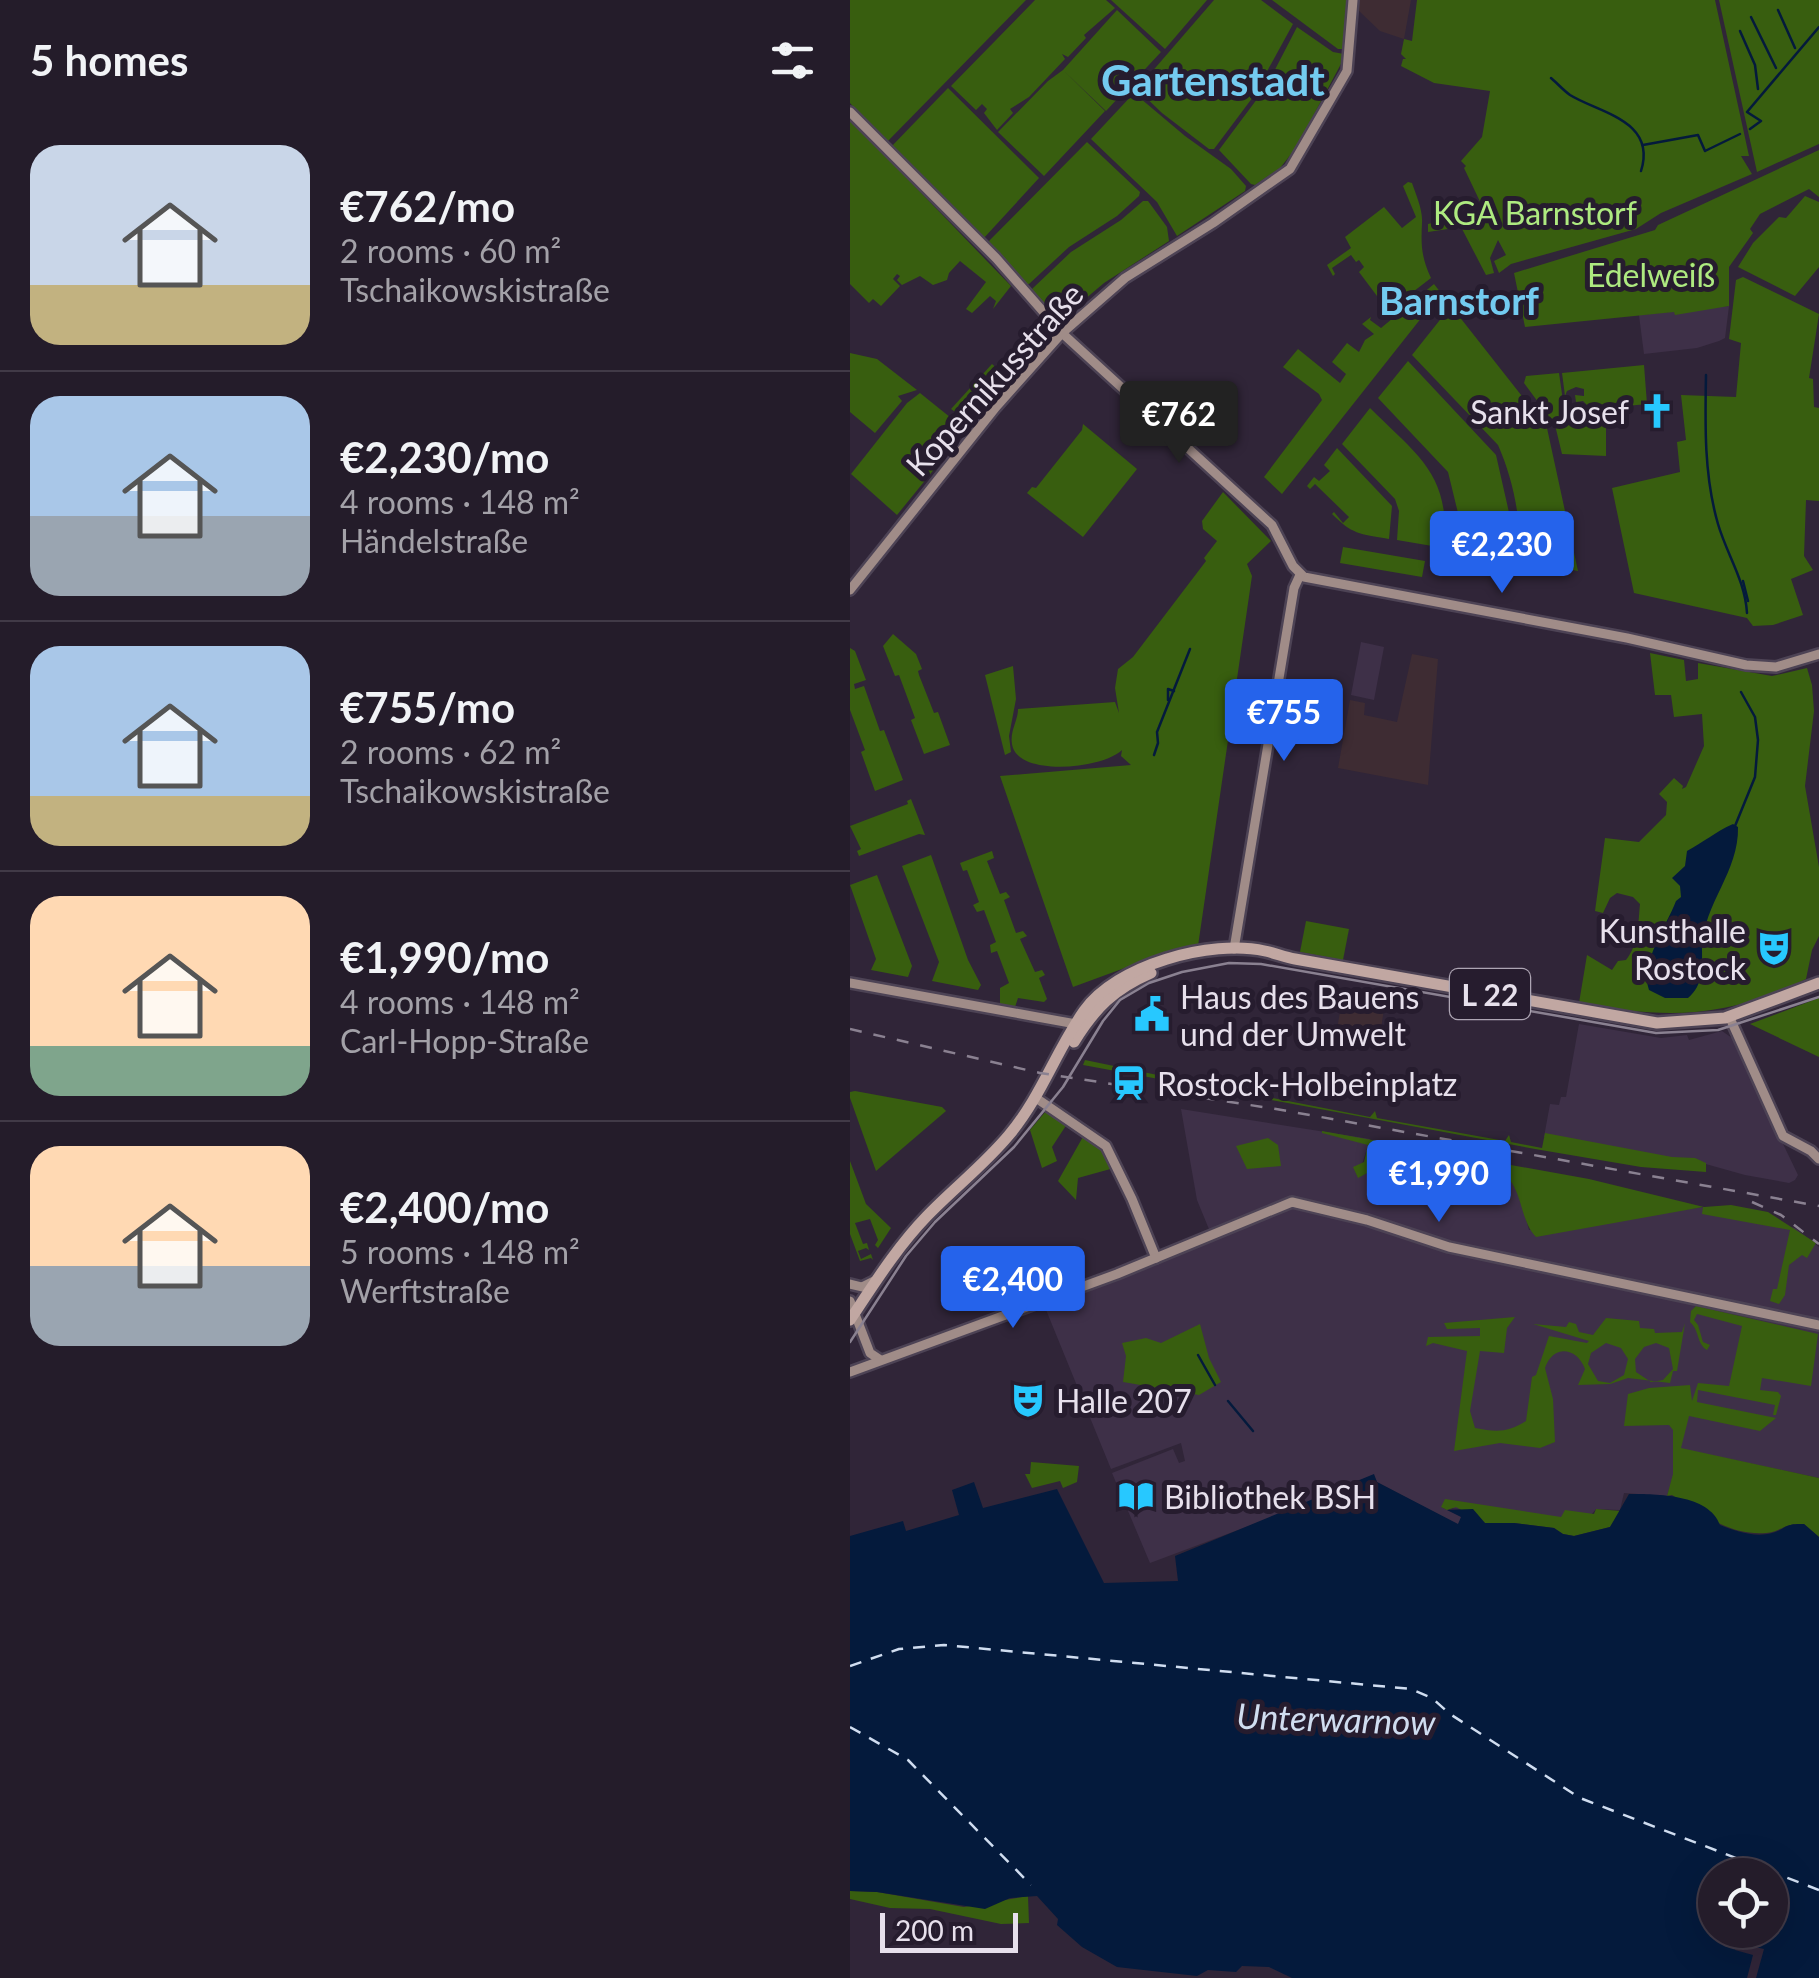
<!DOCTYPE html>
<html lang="en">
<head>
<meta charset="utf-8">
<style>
	:root { --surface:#241c2a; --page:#302936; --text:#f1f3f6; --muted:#a3a1a8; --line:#413a47; --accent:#2563eb }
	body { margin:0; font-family:Lato,sans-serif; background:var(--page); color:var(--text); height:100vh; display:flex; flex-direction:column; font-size:38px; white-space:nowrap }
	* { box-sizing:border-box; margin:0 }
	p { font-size:32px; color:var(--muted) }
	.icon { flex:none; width:55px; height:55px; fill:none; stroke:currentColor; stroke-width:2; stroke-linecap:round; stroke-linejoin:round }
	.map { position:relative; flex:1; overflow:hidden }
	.sheet { display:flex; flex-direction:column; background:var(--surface); width:850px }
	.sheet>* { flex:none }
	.fabs { position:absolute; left:848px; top:1858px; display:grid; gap:20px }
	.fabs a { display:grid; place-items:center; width:90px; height:90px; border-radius:50%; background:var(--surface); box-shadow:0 10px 40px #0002,0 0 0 2px var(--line); font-size:50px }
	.scale { position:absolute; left:30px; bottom:25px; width:138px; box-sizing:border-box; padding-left:10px; border:5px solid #e7e0ec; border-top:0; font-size:28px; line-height:35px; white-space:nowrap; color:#e7e0ec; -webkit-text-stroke:8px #261c2e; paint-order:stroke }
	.price { position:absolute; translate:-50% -85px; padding:0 22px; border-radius:10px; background:var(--accent); color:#fff; font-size:32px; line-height:65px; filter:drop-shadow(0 2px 5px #0008) }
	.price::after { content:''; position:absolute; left:50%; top:60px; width:30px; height:22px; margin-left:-15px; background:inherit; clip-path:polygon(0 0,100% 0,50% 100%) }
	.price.selected { background:#222; color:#fff }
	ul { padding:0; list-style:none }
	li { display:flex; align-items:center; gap:30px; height:250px; padding:0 30px }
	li+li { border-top:2px solid var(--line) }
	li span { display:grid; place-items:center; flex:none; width:280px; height:200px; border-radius:30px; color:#555 }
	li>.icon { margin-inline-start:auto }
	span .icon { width:120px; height:120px; fill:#fffc; stroke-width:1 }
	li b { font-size:42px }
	h2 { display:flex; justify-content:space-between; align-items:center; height:120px; padding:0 30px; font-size:42px }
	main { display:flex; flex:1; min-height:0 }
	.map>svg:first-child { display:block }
	.built { fill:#3e3048 }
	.education { fill:#3e2c33 }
	.green { fill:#385e0f; fill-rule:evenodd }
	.water { fill:#041a3c; fill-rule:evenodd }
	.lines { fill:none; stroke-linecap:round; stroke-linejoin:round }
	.stream { stroke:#041a3c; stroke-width:2.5 }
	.ferry { stroke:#d0ddf0; stroke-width:2.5; stroke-dasharray:12 10; stroke-linecap:butt }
	.secondary-casing { stroke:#4d4355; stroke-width:14 }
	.primary-casing { stroke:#4d4355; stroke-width:16 }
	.secondary { stroke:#a08c88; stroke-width:9 }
	.primary { stroke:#c1a7a2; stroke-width:11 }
	.tram { stroke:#8a8191; stroke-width:2.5 }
	.rail { stroke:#8a8191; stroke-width:2.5; stroke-dasharray:12 12; stroke-linecap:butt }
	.labels { text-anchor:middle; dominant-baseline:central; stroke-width:10; stroke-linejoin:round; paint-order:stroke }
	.shield { fill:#261c2e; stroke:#ada5b3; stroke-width:2.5 }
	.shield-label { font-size:30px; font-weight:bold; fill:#e7e0ec }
	.park-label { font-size:32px; fill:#aeea80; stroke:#261c2e }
	.street-label { font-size:32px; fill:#e7e0ec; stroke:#261c2e }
	.poi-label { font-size:32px; fill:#e7e0ec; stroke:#261c2e; text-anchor:start }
	.water-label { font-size:35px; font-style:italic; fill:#d0ddf0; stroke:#261c2e }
	.quarter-label { font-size:38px; font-weight:bold; fill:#73cbf0; stroke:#261c2e }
	.district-label { font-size:42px; font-weight:bold; fill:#73cbf0; stroke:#261c2e }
</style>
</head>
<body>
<main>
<section class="sheet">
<h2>5 homes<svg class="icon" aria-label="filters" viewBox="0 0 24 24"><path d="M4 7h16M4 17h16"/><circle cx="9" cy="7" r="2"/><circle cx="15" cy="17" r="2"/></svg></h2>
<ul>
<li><span style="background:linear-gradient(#c9d6e8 70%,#c2b280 0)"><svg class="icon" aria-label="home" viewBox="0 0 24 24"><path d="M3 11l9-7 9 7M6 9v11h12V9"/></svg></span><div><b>€762/mo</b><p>2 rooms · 60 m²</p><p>Tschaikowskistraße</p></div></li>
<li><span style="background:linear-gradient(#a9c7e8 60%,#9aa5b1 0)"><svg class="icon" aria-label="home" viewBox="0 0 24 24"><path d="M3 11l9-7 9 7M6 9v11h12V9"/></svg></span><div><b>€2,230/mo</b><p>4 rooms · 148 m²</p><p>Händelstraße</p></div></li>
<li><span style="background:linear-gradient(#a9c7e8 75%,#c2b280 0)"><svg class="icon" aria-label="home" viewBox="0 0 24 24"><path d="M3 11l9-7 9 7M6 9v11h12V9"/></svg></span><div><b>€755/mo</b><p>2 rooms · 62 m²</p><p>Tschaikowskistraße</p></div></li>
<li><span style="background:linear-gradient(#ffd9b3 75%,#7fa58c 0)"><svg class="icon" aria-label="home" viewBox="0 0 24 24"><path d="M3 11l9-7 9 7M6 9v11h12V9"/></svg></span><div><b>€1,990/mo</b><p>4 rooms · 148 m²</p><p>Carl-Hopp-Straße</p></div></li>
<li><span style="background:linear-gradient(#ffd9b3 60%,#9aa5b1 0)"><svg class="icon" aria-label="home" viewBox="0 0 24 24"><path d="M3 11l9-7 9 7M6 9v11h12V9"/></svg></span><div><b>€2,400/mo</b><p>5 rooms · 148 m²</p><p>Werftstraße</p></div></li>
</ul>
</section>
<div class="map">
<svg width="969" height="1978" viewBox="0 0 969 1978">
	<rect width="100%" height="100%" fill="#302538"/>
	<!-- built -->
	<g class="built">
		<polygon points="879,306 875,338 869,341 847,348 794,354 789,315"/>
		<polygon points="511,642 534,647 524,700 501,695"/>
		<polygon points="729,1024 811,1038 837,1035 839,1040 872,1031 882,1038 948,1175 945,1180 939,1183 895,1175 845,1161 806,1157 694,1137 700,1104 709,1105 711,1097 716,1097"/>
		<polygon points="331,1109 520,1139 508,1177 521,1171 584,1162 594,1182 627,1176 659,1179 668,1189 679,1230 854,1207 945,1228 969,1247 969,1478 832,1449 817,1496 774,1493 770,1510 746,1509 736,1521 591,1507 612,1517 608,1525 527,1482 523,1475 436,1512 300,1563 262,1473 323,1449 329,1463 335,1461 331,1443 261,1469 192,1300 361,1234 347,1200"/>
	</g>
	<!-- education -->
	<g class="education">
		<polygon points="509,0 561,0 554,39 530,31 508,10"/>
		<polygon points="562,654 588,659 578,785 488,768 500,700 515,703 514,715 547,722"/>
		<polygon points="492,1001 534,1009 528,1048 485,1040"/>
	</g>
	<!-- green -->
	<g class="green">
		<polygon points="0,0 176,0 36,143 0,103"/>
		<polygon points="185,0 256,0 265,8 234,35 236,38 218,57 212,54 215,59 179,97 160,109 163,113 147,130 134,113 137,109 132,104 126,110 101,86"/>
		<polygon points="261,0 357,0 315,49"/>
		<polygon points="364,0 411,0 443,24 403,97 364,149 359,149 312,113 287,89"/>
		<polygon points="422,0 499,0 494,49 488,49"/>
		<polygon points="567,0 865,0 899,156 891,156 902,174 811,213 786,229 661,264 649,273 644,261 656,255 648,240 640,258 644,273 636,275 611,227 578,232 578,224 634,210 614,168 616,166 611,161 632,137 640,91 584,83 551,66 553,59 556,59 551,54 554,39 562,41"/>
		<polygon points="869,0 969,0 969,144 907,172"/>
		<polygon points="267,10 311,52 256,111 214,71 255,111 194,176 148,132 198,81 213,70"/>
		<polygon points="447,27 483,52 494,54 492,62 446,148 430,168 405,185 401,184 369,150 416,87"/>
		<polygon points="98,88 189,178 133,239 40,148"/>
		<polygon points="284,93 335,136 381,169 396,186 395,191 327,236 307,202 241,139"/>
		<polygon points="0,119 161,286 143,309 146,301 140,296 122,313 116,309 136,282 110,261 99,273 97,280 83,285 70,276 52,285 47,280 50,276 47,274 43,279 50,286 31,306 23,299 19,303 0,284"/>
		<polygon points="237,142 290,192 289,196 267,216 219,247 179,284 174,284 137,243"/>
		<polygon points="969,150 969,197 959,189 910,214 900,229 903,233 879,267 879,306 825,315 824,312 675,327 664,273 805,230 808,225"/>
		<path d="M558,182L562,183C566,195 573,210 572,223C571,244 571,257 581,278L555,298L550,292L543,298L546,304L542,310L530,300L509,272L514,267L509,260L506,262L501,255L482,268L485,274L483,276L477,265L501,248L495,237L534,207L552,228L566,217L553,186Z"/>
		<polygon points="955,196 969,202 969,267 945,296 888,267 903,243 929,217 936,218"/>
		<polygon points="293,201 298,201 317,227 319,241 254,283 209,321 182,294 182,289 221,252 271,220"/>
		<polygon points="893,277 969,314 959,378 963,379 964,407 969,408 969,501 956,500 954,556 963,570 941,579 953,615 923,625 903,626 897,618 784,593 762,488 830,472 827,442 836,440 831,395 886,397 891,343 879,339 886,280"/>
		<polygon points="584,284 591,293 432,494 414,477 472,400 469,394 433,367 448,349 490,383 496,374 482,362 497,343 509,352 515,340 524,334 512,324 521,317 520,320 531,328"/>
		<path d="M601,306L697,428L728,571L668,560C673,524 663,479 648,445L562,355Z"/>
		<polygon points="0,353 27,359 67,390 48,396 52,401 25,433 0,412"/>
		<polygon points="558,361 646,455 663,530 663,559 606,549 608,513 598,472 528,398"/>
		<polygon points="142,364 149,370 153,381 121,423 101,409"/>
		<polygon points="794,365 797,404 757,408 762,410 763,421 756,421 756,456 712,454 705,425 674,383 676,376 709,373 714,408 724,406 725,412 734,412 737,405 733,401 726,402 725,395 734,396 734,389 726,387 717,391 715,396 712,373"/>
		<polygon points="70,393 116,430 47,515 1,474 57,403"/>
		<path d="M520,408C568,456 601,474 594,548L547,540L549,511L545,499L492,444Z"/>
		<polygon points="233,424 287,469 233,537 177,493 182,487 186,488 232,430"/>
		<path d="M487,448L542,506L539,539C509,534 502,534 482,514L484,512L493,523L499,517L465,484L460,489L457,486L464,477L469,481L480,471L474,465Z"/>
		<path d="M373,492L421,541L397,564L402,576L348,946L291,962L223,987L150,776L281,765L271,756L272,750C254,768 174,777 163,748C158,733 168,722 168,709L265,702L269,713L265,688L268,669L283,657L356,561L354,558L367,541L353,529L352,521Z"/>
		<polygon points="493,547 575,561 572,577 490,563"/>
		<polygon points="43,634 66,654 72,669 68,671 69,675 84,713 88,712 100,745 74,754 61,720 65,718 49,675 45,676 33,646"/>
		<polygon points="0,648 5,651 16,680 4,684 5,689 14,686 30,731 34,730 53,780 25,791 11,752 15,750 0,710"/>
		<path d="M800,653L834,660L836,681L848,679V663L922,676L957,668L962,685L964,711L955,786L969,867V936L962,950L956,979C875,1019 817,1019 729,1003L737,955L762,970L768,961L776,960C789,944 788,924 790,904L783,897L767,893L760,898L753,913L745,911L755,838L789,842L816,815L817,802L809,794L824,778L833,786L832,789L836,787L854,746L852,714L824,717L821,695H805Z"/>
		<polygon points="163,666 166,699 159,736 161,752 155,755 135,675"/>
		<polygon points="61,799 75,835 69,834 9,856 7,851 11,849 0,826 58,804 57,801"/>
		<polygon points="142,851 144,858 137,861 150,894 156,892 160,897 154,900 166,933 173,931 177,936 170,939 185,972 192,970 195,975 189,978 197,999 194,1002 168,998 165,1007 150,1004 150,988 159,983 147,951 141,953 140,945 146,942 134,910 127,912 123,905 129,902 117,870 113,871 110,863"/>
		<polygon points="81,855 118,960 131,985 128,990 82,981 89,962 52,866"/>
		<polygon points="27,875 62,966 58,977 21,970 26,959 0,885"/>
		<polygon points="456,921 499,929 493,960 450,952"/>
		<polygon points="969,998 969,1057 900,1024"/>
		<polygon points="235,1060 385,1091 390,1085 391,1092 520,1117 525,1111 527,1118 655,1141 659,1135 661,1142 692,1148 695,1133 822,1157 845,1158 856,1163 856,1172 791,1167 685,1149 233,1065"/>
		<polygon points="5,1091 92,1107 96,1111 26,1171 0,1098 0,1092"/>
		<polygon points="196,1111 217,1124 202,1147 207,1161 192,1168 180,1130"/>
		<path d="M472,1131L739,1179L854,1207L881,1205L918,1212L966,1243L957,1258L952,1255L939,1265L935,1295L929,1304L920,1301L923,1289H927L940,1230L852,1214L853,1207L686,1237C671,1222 673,1196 659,1179L627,1176L593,1182L584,1162L521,1171L508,1178L503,1167L514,1162L518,1145L472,1133Z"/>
		<polygon points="234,1135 255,1151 264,1168 228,1178 226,1200 208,1181"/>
		<polygon points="418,1138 428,1145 431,1166 397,1169 386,1146"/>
		<polygon points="0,1161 16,1204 41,1228 28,1248 25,1245 28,1240 20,1219 5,1223 13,1244 17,1243 19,1250 16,1248 8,1251 11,1259 21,1254 23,1260 21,1258 10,1261 0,1234"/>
		<path d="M846,1306L968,1334L961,1386L912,1378L910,1390L928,1392L931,1396L926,1415H923L925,1405L848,1390L847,1402L926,1418L910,1431L839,1416L831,1448L969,1478V1537L954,1524C932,1523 932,1532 916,1533C880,1536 852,1514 822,1495L817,1496L823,1474V1430L819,1425L774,1426L778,1394L799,1388L840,1385L842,1401L848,1383L879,1386L892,1326L847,1314L844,1320L848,1325L853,1342L860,1345L857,1350C846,1343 850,1331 840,1322L841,1311Z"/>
		<path d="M665,1317L657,1328L654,1353L630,1351L620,1411L625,1428C646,1432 657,1433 676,1421L682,1377L686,1375L699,1336L737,1343L739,1341L683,1324L716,1327L719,1322L726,1324L729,1332L743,1335L756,1318L789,1321L790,1328L804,1329L805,1333L832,1332L835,1323L827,1371H823L820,1383L778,1378L760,1384L728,1385L735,1369C727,1347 703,1344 695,1368L703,1399L705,1442L690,1448L650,1443L604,1451L617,1351L583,1343L576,1346L578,1337L630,1336V1328L597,1329L594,1323ZM756,1343L771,1348L778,1359L774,1375L760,1383L748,1381L738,1364L741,1353ZM806,1343L819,1348L823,1369L813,1380L801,1382L786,1372L785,1359L794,1347Z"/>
		<polygon points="350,1324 359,1358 371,1382 349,1395 273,1382 276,1356 272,1343 296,1338 311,1343"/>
		<polygon points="181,1462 229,1466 227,1482 213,1488 210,1481 182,1488 175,1474 180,1474"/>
		<polygon points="595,1499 711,1517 715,1510 744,1514 746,1509 771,1511 760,1527 724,1536 713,1534 704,1528 664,1523 635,1523 606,1507 597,1510 591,1507"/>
		<polygon points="0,1891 27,1892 114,1907 178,1896 179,1923 151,1924 80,1909 40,1908 0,1899"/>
	</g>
	<!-- water -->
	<g class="water">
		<path d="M883,824L888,827C889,872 854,903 852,947C852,966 854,985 838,998H815L799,990C790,963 816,927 826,901L831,897L830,886L822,878L835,866L837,851C854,842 865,832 883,824Z"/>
		<path d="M524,1474L527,1482L608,1524L611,1517L597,1510L623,1509L635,1523H664L704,1528L713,1534L724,1536L760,1527L779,1494C806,1494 859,1494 870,1525C885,1531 905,1538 922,1533C937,1529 933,1523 954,1524L969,1537V1978H906L914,1949L888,1943L885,1950L903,1955L897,1978H442L419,1967L392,1966L386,1972L358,1970L347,1976L267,1967L232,1947L207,1925L208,1919L187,1896L160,1898L135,1909L27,1892L0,1891V1536L53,1521L56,1531L109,1515L102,1490L124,1482L133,1508L207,1489L254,1583L328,1581L325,1556ZM865,1875H920V1930H865Z"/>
	</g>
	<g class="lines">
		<!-- stream -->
		<g class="stream">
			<polyline points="928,10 945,48"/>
			<polyline points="901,17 926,68"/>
			<polyline points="890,31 905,65 908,89"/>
			<path d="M701,78C707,83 713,90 720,95C749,113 807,120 791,171"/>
			<polyline points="900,129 911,121 897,112 969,27"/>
			<polyline points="793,145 848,135 855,151 890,134"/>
			<path d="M856,375C855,425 854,476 868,524C877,555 895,580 897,613"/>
			<polyline points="893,581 898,601"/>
			<polyline points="318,700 318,689 324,691"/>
			<polyline points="304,755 308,743 307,732 340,649"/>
			<polyline points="885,826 905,777 908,740 905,717 891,692"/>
			<polyline points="348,1355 365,1385"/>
			<polyline points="378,1401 403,1431"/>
		</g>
		<!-- ferry -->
		<g class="ferry">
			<polyline points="0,1666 49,1649 94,1645 561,1689 582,1698 600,1714 730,1798 969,1890"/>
			<polyline points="0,1727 58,1760 181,1885"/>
		</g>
		<defs>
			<g id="secondary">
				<polyline points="0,112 146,258 212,333 422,525 443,566 454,577 777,638 896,665 926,667 969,654"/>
				<polyline points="0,590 146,407 212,333 275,278 363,223 440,169 497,71 503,0"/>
				<polyline points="384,949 444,588 450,575"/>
				<polyline points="0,983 226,1024"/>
				<polyline points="879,1016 933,1136 961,1151 969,1159"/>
				<polyline points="186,1098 256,1146 282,1199 306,1258"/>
				<polyline points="0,1284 12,1287 24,1281"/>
				<polyline points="0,1301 20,1353 29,1359"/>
				<polyline points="0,1372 267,1274 442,1202 517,1220 599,1247 969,1325"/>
			</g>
			<g id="primary">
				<path d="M224,1042C245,1008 264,989 301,973"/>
				<path d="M0,1320C24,1284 47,1247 77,1216C104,1188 134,1165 159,1135C191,1097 206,1051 234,1011C266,965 361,939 415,951C425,953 434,957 445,959L807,1023L875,1018L969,983"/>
			</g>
		</defs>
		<!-- secondary casing -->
		<use href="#secondary" class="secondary-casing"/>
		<!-- primary casing -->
		<use href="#primary" class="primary-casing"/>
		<!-- secondary -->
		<use href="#secondary" class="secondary"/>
		<!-- primary -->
		<use href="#primary" class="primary"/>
		<!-- tram -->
		<polyline class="tram" points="0,1342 56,1256 85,1222 164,1147 213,1087 253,1021 270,1000 299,983 332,972 379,963 411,964 806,1033 868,1030 969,997"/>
		<!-- rail -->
		<g class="rail">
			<polyline points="0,1029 190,1073 426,1109 969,1206"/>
			<polyline points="902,1202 931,1215 969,1244"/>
		</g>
	</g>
	<!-- icons -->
	<defs>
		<symbol id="church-bare" viewBox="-9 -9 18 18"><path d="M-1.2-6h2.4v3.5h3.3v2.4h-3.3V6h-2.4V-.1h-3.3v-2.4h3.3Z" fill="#27c8ff" stroke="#261c2e" stroke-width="2.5" paint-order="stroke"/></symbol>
		<symbol id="theatre-bare" viewBox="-9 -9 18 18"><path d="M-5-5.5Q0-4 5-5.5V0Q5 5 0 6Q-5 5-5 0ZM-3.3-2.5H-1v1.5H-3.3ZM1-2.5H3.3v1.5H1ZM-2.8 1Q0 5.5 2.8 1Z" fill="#27c8ff" stroke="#261c2e" stroke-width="2.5" paint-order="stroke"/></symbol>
		<symbol id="civic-bare" viewBox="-9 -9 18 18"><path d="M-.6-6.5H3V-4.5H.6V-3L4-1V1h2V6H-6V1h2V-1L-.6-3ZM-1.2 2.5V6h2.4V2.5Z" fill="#27c8ff" stroke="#261c2e" stroke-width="2.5" paint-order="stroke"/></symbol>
		<symbol id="station-bare" viewBox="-9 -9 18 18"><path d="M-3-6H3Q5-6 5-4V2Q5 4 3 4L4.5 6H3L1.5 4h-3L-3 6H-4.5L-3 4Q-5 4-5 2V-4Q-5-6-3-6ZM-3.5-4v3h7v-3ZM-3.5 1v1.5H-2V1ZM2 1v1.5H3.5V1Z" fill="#27c8ff" stroke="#261c2e" stroke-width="2.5" paint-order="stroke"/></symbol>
		<symbol id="library-bare" viewBox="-9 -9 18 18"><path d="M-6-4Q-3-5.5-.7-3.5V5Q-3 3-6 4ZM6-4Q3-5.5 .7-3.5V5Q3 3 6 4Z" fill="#27c8ff" stroke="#261c2e" stroke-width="2.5" paint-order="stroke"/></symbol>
	</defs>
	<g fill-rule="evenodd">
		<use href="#church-bare" x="782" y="386" width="50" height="50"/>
		<use href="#theatre-bare" x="899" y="923" width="50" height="50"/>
		<use href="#civic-bare" x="277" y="989" width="50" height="50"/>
		<use href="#station-bare" x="254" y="1058" width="50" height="50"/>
		<use href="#theatre-bare" x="153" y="1375" width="50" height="50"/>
		<use href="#library-bare" x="261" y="1471" width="50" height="50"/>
	</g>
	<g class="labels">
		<!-- shield labels -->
		<rect class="shield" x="600" y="969" width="80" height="50" rx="8"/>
		<g class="shield-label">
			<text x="640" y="994">L 22</text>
		</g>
		<!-- park labels -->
		<g class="park-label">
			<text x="685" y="212">KGA Barnstorf</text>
			<text x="801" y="274">Edelweiß</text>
		</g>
		<!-- street labels -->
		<g class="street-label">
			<text transform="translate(144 379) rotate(-48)">Kopernikusstraße</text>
		</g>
		<!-- poi labels -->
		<g class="poi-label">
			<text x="779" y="411" text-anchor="end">Sankt Josef</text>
			<text x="896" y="930" text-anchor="end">Kunsthalle<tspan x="896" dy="37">Rostock</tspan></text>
			<text x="330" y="996">Haus des Bauens<tspan x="330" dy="37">und der Umwelt</tspan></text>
			<text x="307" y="1083">Rostock-Holbeinplatz</text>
			<text x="206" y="1400">Halle 207</text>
			<text x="314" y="1496">Bibliothek BSH</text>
		</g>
		<!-- water labels -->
		<g class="water-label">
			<text transform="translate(486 1718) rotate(2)">Unterwarnow</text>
		</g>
		<!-- quarter labels -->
		<g class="quarter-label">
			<text x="609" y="300">Barnstorf</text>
		</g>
		<!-- district labels -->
		<g class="district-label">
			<text x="363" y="80">Gartenstadt</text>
		</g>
	</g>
</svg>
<div class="fabs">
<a><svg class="icon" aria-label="locate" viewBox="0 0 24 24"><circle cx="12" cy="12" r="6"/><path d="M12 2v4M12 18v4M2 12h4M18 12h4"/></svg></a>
</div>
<div class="scale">200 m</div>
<b class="price selected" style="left:329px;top:466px">€762</b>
<b class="price" style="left:652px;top:596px">€2,230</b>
<b class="price" style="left:434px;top:764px">€755</b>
<b class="price" style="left:589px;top:1225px">€1,990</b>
<b class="price" style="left:163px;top:1331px">€2,400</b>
</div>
</main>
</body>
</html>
